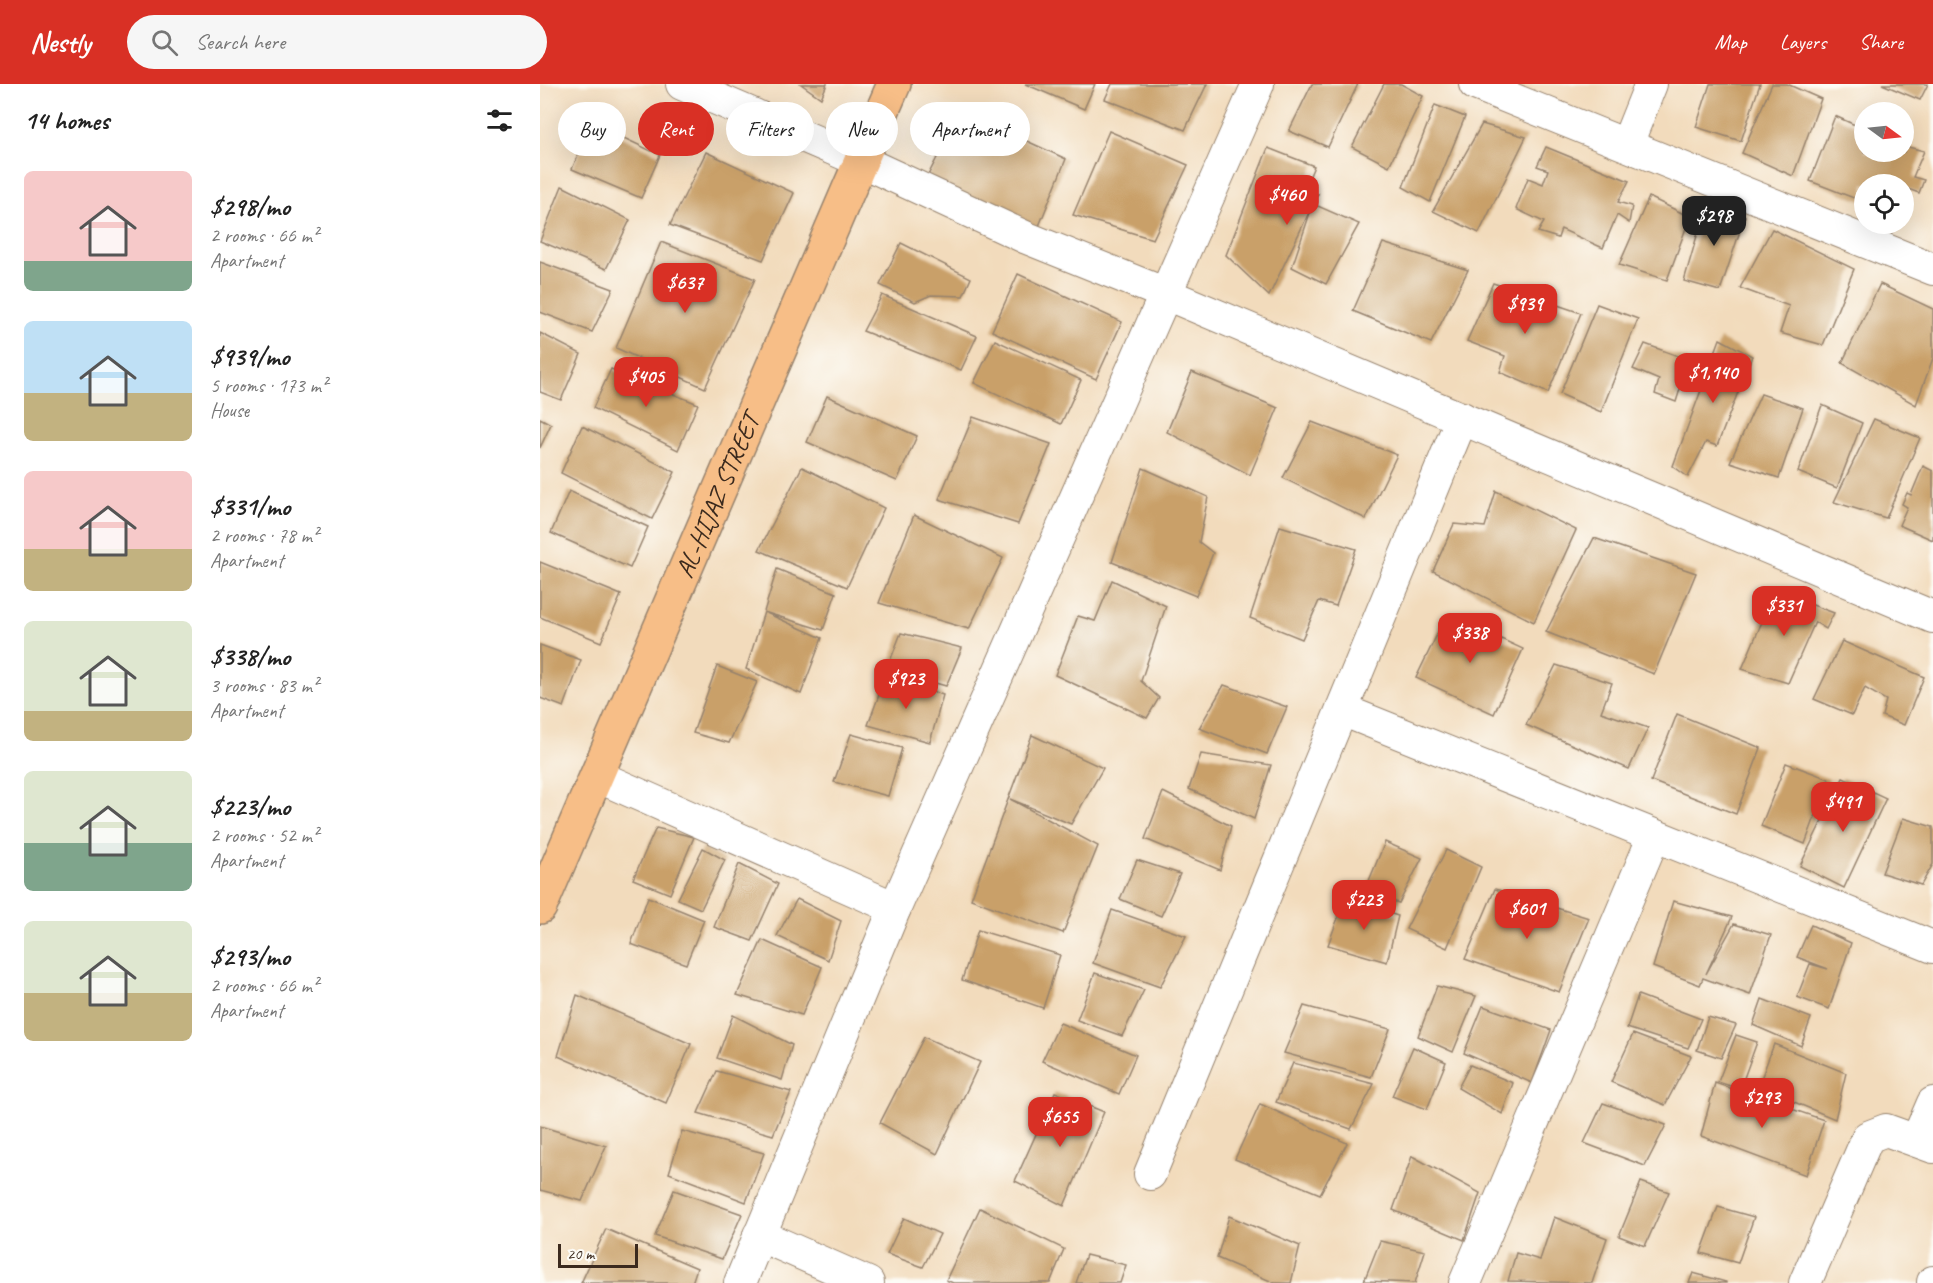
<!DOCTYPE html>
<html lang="en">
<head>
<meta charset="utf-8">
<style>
	:root { --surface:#fff; --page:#f6f6f6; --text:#222; --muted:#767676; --accent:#d93025 }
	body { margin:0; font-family:Caveat,sans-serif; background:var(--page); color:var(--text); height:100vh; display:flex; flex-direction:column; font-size:22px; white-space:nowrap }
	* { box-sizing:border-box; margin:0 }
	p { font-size:20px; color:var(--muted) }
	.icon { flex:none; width:33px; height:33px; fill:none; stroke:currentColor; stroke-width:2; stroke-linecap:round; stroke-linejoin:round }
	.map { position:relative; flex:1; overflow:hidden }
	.panel { display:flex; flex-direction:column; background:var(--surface); width:540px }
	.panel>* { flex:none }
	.top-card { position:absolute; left:18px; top:18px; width:570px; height:54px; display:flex; gap:12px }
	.needle { width:39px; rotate:105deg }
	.tools { position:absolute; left:1314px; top:18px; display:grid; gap:12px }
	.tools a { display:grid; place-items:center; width:60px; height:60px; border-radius:50%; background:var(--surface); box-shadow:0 6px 24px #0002; font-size:30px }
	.scale { position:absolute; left:18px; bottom:15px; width:80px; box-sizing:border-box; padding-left:6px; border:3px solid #3b2a1e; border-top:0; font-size:16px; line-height:21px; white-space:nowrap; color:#3b2a1e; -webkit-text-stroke:4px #fdfcf7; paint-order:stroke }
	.price { position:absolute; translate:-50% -51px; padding:0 14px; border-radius:12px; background:var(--accent); color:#fff; font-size:20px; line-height:39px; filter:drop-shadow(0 2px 3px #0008) }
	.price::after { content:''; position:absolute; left:50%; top:36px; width:18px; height:14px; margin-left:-9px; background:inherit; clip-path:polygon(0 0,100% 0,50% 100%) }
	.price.selected { background:#222; color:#fff }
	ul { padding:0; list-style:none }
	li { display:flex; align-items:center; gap:18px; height:150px; padding:0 24px }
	li span { display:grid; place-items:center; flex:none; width:168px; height:120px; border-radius:9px; color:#555 }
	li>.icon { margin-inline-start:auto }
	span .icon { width:72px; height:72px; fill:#fffc; stroke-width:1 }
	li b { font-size:26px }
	h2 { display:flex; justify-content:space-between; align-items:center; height:72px; padding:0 24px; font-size:26px }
	.tag { padding:0 21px; border-radius:27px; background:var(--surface); box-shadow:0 6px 24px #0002; font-size:21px; line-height:54px }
	.tag.selected { background:var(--accent); color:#fff }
	header { display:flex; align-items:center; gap:36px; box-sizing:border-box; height:84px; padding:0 30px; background:var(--accent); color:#fff }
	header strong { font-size:28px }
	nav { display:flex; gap:33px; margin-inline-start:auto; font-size:21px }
	.search { width:420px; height:54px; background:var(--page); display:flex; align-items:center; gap:15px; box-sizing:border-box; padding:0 21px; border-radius:33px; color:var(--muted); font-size:22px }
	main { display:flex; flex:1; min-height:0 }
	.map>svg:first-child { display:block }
	.building { fill:#c9a069 }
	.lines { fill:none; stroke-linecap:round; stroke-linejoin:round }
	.minor-casing { stroke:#96826d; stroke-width:34 }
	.major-casing { stroke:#96826d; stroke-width:36 }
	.minor { stroke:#fff; stroke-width:32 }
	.major { stroke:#f7be87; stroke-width:33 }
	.labels { text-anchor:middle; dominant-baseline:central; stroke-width:4.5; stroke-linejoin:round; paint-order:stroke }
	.street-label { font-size:26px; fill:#3b2a1e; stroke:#fdfcf7 }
</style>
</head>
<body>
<header>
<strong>Nestly</strong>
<div class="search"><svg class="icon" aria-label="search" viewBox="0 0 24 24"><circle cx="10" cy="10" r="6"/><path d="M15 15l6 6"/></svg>Search here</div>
<nav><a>Map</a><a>Layers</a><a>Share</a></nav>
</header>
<main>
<section class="panel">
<h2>14 homes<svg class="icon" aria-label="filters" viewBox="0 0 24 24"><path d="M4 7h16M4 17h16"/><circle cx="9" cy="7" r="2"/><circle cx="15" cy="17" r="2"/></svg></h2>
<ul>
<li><span style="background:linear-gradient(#f6c9c9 75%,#7fa58c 0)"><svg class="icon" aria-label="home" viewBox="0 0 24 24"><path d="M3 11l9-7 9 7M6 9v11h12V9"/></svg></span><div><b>$298/mo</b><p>2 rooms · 66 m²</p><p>Apartment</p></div></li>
<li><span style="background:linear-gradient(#bfe0f5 60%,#c2b280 0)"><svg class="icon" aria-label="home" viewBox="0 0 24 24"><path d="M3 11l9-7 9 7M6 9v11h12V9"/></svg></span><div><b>$939/mo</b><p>5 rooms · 173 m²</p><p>House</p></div></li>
<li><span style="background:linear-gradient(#f6c9c9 65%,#c2b280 0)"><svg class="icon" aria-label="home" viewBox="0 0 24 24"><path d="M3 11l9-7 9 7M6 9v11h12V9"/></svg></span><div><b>$331/mo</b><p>2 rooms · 78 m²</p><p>Apartment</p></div></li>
<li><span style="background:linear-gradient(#dfe7d0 75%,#c2b280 0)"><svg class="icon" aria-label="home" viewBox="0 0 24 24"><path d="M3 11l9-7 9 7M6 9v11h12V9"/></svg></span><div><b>$338/mo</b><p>3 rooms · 83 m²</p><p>Apartment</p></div></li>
<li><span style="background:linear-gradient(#dfe7d0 60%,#7fa58c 0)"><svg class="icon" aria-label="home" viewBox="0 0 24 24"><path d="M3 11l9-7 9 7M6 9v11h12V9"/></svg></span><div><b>$223/mo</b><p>2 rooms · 52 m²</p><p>Apartment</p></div></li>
<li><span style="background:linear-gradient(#dfe7d0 60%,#c2b280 0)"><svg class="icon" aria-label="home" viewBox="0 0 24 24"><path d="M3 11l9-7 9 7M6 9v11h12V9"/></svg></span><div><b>$293/mo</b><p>2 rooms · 66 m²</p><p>Apartment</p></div></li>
</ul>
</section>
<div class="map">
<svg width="1393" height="1199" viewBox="0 0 1393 1199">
	<rect width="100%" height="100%" fill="#fdfcf7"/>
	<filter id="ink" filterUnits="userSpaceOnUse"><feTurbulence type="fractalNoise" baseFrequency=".0167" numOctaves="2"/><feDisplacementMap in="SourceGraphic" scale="12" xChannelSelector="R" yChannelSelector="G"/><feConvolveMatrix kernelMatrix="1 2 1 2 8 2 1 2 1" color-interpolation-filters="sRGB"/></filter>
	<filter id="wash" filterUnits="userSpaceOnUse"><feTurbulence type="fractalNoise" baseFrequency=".008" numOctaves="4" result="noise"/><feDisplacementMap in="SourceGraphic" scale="24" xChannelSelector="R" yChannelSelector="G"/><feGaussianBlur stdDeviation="1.35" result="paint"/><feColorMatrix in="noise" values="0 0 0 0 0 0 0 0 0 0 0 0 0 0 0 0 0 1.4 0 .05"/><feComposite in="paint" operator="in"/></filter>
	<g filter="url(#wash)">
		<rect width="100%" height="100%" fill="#f2dbbc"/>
		<g id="blocks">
			<!-- building -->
			<g class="building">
				<polygon points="261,0 287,0 281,14"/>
				<polygon points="485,0 555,0 544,25"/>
				<polygon points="572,0 667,0 645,46 565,15"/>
				<polygon points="772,0 818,0 788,63 749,47"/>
				<polygon points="844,0 861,0 883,12 849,82 812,63"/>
				<polygon points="1170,0 1220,0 1201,57 1156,43"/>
				<polygon points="1232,0 1247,0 1281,15 1253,92 1202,69"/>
				<polygon points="1342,0 1388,0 1380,16"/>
				<polygon points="895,21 925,33 890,118 863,103"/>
				<polygon points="421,27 526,75 497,147 383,101"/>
				<polygon points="1295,32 1324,45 1324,68 1364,68 1364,62 1384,67 1373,93 1384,96 1379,109 1368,105 1364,116 1364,100 1324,100 1324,118 1270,97"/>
				<polygon points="52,39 120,71 101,114 32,85"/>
				<polygon points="942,40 986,53 939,149 893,127"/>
				<polygon points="569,47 648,81 613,155 533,131"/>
				<polygon points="1006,63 1089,97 1078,118 1092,122 1089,139 1077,131 1063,164 1021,145 1018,154 998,148 1004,138 976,125 988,94 1003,100 1008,86 997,82"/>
				<polygon points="728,64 774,82 760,116 778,110 773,120 819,140 786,200 752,183 773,120 729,212 686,171"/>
				<polygon points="166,68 254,109 223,176 130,141"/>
				<polygon points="22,102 90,136 66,185 0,157"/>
				<polygon points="1109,113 1150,133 1127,196 1079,181"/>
				<polygon points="1167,117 1205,132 1180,207 1144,197"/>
				<polygon points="1232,145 1314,185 1283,261 1240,249 1249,222 1200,204"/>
				<polygon points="121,158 215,195 165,304 76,264"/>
				<polygon points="361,159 431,194 423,212 391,211 375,218 340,201"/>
				<polygon points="843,159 928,186 891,259 813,227"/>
				<polygon points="0,178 73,205 52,248 0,228"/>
				<polygon points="478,190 582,238 556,295 452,247"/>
				<polygon points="953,199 1041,229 1008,309 960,288 965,272 927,257"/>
				<polygon points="1340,200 1393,225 1393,274 1376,321 1302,279"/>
				<polygon points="342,211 437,252 421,286 323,247"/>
				<polygon points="1057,220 1098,235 1061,328 1020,310"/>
				<polygon points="0,249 41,270 21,316 0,308"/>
				<polygon points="1180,255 1212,272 1177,362 1166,358 1148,393 1133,382"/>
				<polygon points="455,256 541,296 521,340 434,299"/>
				<polygon points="1105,260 1149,276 1136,318 1115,310 1119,296 1093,285"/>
				<polygon points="71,285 158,320 138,366 53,324"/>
				<polygon points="652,288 738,324 710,391 627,348"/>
				<polygon points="1221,310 1263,324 1239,394 1190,378"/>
				<polygon points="287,312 377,352 357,397 267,358"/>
				<polygon points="1282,321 1322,339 1297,404 1258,388"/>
				<polygon points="433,333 511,360 478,440 399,415"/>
				<polygon points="0,334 11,340 0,364"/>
				<polygon points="1334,335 1380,354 1346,434 1294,418"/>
				<polygon points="772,338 857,371 826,435 743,394"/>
				<polygon points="42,342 135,388 112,435 21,389"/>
				<polygon points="1383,382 1393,387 1393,456 1359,441 1367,423 1362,420 1367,409 1371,411"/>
				<polygon points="262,383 344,424 307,503 219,466"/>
				<polygon points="603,384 668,413 659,458 673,469 656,512 572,478"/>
				<polygon points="29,407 108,443 90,484 11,449"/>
				<polygon points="956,407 1036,446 994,538 893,487 914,440 945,443"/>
				<polygon points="374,431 463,474 429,545 339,519"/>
				<polygon points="740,442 816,465 796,522 779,517 762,555 710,534"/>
				<polygon points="1054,454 1156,489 1114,590 1006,548"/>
				<polygon points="0,478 81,511 61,558 0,533"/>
				<polygon points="237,485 296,509 283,546 224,528 282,554 261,610 206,585 224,528"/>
				<polygon points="572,496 626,522 601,597 619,614 607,634 515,591 538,532 555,537"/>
				<polygon points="1235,507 1294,529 1286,545 1275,538 1248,599 1202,585"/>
				<polygon points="907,530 983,565 954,630 876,594"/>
				<polygon points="361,549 422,564 406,602 347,585"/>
				<polygon points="1302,557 1384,593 1364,641 1342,632 1346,616 1325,604 1312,631 1274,615"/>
				<polygon points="0,561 41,576 24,623 0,614"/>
				<polygon points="1016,581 1072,599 1061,628 1108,644 1089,685 986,641"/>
				<polygon points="177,582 217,598 189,659 153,649"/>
				<polygon points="346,592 403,611 390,658 328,641"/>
				<polygon points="684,601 747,623 727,670 659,644"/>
				<polygon points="1137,630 1221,664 1196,730 1111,697"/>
				<polygon points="311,650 362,664 348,712 294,698"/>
				<polygon points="492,651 563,684 531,740 470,715 558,762 523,849 431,815"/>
				<polygon points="661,670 731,681 714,735 649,705"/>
				<polygon points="1246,679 1289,695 1265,760 1221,742"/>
				<polygon points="1303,694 1346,714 1304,804 1260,782"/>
				<polygon points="623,708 691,742 680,786 605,755"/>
				<polygon points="1363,734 1393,743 1393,780 1381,801 1342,789"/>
				<polygon points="116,744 154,753 130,810 93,795"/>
				<polygon points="845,758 882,774 859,819 824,809"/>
				<polygon points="163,764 185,776 161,825 138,815"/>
				<polygon points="906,766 941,783 907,864 866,845"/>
				<polygon points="597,776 640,790 621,832 580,815"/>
				<polygon points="199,780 238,800 212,857 174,843"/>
				<polygon points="955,805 1049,834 1019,908 925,875"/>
				<polygon points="108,813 164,836 146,880 91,860"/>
				<polygon points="257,815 301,837 288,876 237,852"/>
				<polygon points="805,815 858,832 847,878 788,861"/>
				<polygon points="1133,817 1192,833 1166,890 1194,840 1231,851 1210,911 1163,894 1160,901 1113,883"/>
				<polygon points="572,826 646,852 620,903 553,879"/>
				<polygon points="1271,841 1311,859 1289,925 1257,913 1270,880 1288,885 1257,873"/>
				<polygon points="438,846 520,871 503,924 422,896"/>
				<polygon points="222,856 282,883 262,931 197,911"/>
				<polygon points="555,889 604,906 582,952 537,936"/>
				<polygon points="897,902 936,912 913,968 878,952"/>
				<polygon points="37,911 151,960 126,1019 18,972"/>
				<polygon points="1098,911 1161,935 1148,964 1087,944"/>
				<polygon points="1222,915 1271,934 1261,962 1213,941"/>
				<polygon points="764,922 850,945 831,993 744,969"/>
				<polygon points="943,922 1011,946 992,999 924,969"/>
				<polygon points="193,931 252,961 242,996 177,974"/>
				<polygon points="1168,933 1196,941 1181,974 1157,966"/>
				<polygon points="520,939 596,971 579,1010 502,977"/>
				<polygon points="1093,950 1151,972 1125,1021 1071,998"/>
				<polygon points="1196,951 1217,958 1200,1005 1178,998"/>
				<polygon points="384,953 440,978 397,1070 340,1039"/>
				<polygon points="1234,960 1306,989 1295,1035 1218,1003"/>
				<polygon points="873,963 906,978 887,1025 852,1012"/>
				<polygon points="753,979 834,1000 811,1045 736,1018"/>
				<polygon points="930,981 973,999 962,1030 918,1004"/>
				<polygon points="177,987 251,1008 233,1051 158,1029"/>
				<polygon points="1175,999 1284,1036 1266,1091 1161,1052"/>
				<polygon points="515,1008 564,1028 524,1122 475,1097"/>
				<polygon points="1063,1019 1126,1041 1105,1082 1044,1059"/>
				<polygon points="720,1020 807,1059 780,1110 695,1075"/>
				<polygon points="0,1042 66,1062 42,1117 0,1106"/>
				<polygon points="142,1047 224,1069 206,1118 129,1089"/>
				<polygon points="872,1072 940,1109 924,1156 853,1126"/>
				<polygon points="1101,1098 1129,1108 1105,1162 1079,1152"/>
				<polygon points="134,1106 202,1130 182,1175 115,1152"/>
				<polygon points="1178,1123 1214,1133 1198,1179 1161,1169"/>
				<polygon points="440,1124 524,1165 510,1199 413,1199 406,1196"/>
				<polygon points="689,1132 760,1162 751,1199 735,1199 677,1174"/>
				<polygon points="1014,1133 1067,1154 1052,1199 968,1197 976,1169 1000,1176"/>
				<polygon points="364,1134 400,1150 383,1183 347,1170"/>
				<polygon points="66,1145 157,1184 152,1199 41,1199"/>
				<polygon points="840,1157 885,1167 875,1199 824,1197"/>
				<polygon points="546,1171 586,1181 580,1199 536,1199"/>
				<polygon points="1153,1189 1186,1198 1186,1199 1149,1199"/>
			</g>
		</g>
	</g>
	<g filter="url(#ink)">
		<use href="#blocks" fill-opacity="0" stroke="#96826d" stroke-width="1.5"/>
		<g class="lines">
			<defs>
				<g id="minor">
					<polyline points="142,0 321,77 487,154 626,210 1393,533"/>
					<polyline points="935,0 1393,185"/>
					<polyline points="1087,60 1111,0"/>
					<polyline points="802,626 1393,863"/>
					<polyline points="57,692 355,824"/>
					<polyline points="1377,1056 1393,1019"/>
					<polyline points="610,1090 922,334"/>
					<polyline points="219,1151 328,1199"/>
					<polyline points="200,1199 355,824 718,0"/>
					<polyline points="925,1199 1114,752"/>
					<polyline points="1265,1199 1328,1053 1346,1046 1393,1063"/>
					<polyline points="1393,1199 1393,1198"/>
				</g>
				<g id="major">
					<path id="s1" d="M0,823L354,0"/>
				</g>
			</defs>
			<!-- minor casing -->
			<use href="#minor" class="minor-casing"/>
			<!-- major casing -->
			<use href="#major" class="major-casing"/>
			<!-- minor -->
			<use href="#minor" class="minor"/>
			<!-- major -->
			<use href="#major" class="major"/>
		</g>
	</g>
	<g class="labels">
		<!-- street labels -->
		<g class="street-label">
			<text stroke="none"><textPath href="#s1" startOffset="448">AL-HIJAZ STREET</textPath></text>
		</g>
	</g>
</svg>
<div class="tools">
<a><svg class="needle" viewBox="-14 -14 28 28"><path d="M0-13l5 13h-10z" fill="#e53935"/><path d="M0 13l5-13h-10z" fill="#767676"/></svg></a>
<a><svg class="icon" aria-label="locate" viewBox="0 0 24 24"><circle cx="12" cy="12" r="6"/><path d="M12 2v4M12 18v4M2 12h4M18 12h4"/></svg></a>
</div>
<div class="scale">20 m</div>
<b class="price" style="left:747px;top:142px">$460</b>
<b class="price selected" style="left:1174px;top:163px">$298</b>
<b class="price" style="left:145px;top:230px">$637</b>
<b class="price" style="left:985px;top:251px">$939</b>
<b class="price" style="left:1173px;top:320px">$1,140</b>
<b class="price" style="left:106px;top:324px">$405</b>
<b class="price" style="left:1244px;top:553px">$331</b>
<b class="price" style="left:930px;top:580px">$338</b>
<b class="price" style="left:366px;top:626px">$923</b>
<b class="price" style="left:1303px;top:749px">$491</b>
<b class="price" style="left:824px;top:847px">$223</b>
<b class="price" style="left:987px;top:856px">$601</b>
<b class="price" style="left:1222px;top:1045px">$293</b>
<b class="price" style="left:520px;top:1064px">$655</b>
<div class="top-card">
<a class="tag">Buy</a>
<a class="tag selected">Rent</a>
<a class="tag">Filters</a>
<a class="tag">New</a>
<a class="tag">Apartment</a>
</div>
</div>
</main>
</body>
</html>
